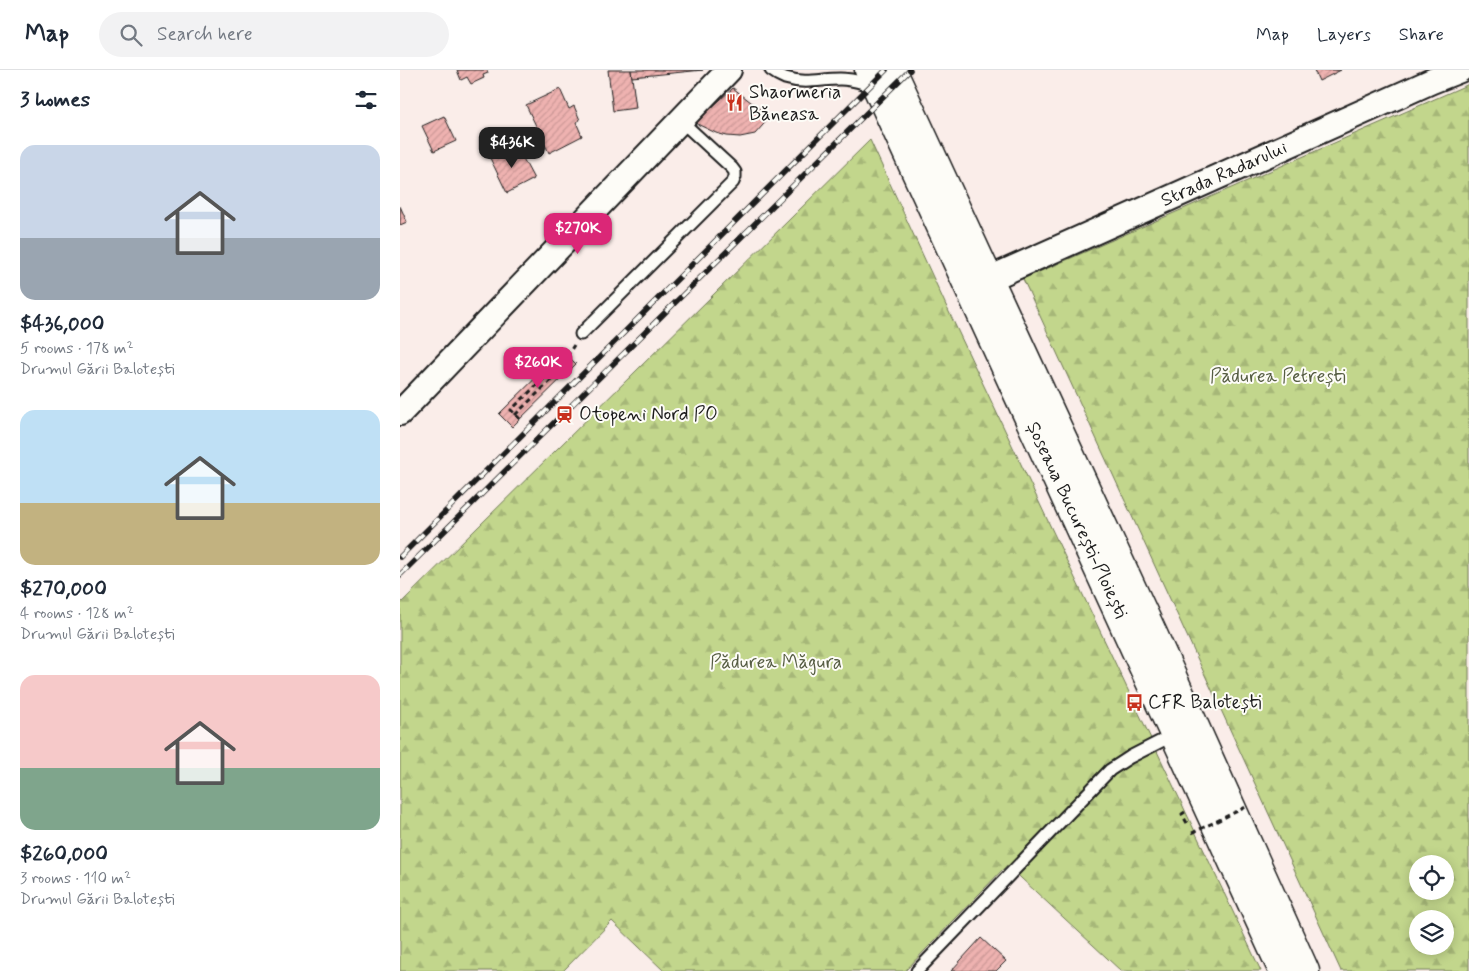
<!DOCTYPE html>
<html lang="en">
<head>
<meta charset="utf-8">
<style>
	:root { --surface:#fff; --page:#f2f2f3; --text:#1f2937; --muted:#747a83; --line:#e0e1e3; --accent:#db2777 }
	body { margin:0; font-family:Mynerve,sans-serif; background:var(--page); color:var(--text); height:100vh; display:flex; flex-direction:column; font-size:19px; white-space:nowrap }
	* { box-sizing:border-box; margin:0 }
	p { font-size:16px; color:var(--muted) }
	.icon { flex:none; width:28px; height:28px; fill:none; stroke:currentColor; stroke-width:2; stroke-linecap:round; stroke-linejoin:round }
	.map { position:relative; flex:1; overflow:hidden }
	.details { display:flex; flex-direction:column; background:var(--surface); width:400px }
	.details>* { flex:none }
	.fabs { position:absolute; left:1009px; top:785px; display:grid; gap:10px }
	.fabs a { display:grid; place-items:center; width:45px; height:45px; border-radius:50%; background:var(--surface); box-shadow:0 2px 12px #0003; font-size:25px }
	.price { position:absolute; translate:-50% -42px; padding:0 11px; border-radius:10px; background:var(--accent); color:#fff; font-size:16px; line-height:32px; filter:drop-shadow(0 1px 2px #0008) }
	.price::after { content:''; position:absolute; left:50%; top:30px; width:15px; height:11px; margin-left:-8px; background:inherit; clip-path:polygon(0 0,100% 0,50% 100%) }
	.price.selected { background:#222; color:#fff }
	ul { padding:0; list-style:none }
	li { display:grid; align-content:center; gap:10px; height:265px; padding:0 20px }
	li span { display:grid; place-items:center; height:155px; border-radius:15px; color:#555 }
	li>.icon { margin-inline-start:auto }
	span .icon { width:90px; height:90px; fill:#fffc; stroke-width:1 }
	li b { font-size:21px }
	h2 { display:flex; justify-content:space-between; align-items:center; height:60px; padding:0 20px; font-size:21px }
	header { display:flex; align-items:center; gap:30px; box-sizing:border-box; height:70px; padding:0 25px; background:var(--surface); border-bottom:1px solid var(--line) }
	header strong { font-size:24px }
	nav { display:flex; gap:28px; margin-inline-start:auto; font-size:18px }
	.search { width:350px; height:45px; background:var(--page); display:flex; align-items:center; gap:12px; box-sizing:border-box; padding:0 18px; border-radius:28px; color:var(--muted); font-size:19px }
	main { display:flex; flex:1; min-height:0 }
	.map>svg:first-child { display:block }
	.forest { fill:url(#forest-firs); stroke:#6f7954; fill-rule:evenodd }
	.building { fill:url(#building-hatch); stroke:#1c1c1c }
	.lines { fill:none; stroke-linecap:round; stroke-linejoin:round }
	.lane-casing { stroke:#1c1c1c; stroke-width:15 }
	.street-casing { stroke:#1c1c1c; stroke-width:28 }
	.highway-casing { stroke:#1c1c1c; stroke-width:31 }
	.path { stroke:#1c1c1c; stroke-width:3; stroke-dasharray:5 4; stroke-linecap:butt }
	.lane { stroke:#fdfcf7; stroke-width:11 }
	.street { stroke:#fdfcf7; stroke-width:24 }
	.highway { stroke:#fdfcf7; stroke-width:28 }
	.rail-casing { stroke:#1c1c1c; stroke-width:5.5 }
	.rail { stroke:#fdfcf7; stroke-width:4; stroke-dasharray:11; stroke-linecap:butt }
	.path-bridge { stroke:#1c1c1c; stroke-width:3; stroke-dasharray:5 4; stroke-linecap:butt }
	.labels { text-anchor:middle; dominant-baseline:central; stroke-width:4; stroke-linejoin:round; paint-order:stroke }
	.poi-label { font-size:19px; fill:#1c1c1c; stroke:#fdfcf7; text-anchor:start }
	.street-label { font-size:19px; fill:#1c1c1c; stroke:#fdfcf7 }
	.park-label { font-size:19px; fill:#565d43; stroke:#fdfcf7 }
</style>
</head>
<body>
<header>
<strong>Map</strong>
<div class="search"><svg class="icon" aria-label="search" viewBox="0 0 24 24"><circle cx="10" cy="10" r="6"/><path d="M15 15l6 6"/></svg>Search here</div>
<nav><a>Map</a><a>Layers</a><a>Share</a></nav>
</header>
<main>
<section class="details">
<h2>3 homes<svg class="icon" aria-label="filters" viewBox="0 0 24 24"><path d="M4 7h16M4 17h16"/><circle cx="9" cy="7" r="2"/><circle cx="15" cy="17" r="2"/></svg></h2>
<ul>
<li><span style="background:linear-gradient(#c9d6e8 60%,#9aa5b1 0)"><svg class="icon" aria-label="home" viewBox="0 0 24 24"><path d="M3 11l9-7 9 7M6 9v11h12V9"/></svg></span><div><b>$436,000</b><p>5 rooms · 178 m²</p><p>Drumul Gării Balotești</p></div></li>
<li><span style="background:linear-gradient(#bfe0f5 60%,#c2b280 0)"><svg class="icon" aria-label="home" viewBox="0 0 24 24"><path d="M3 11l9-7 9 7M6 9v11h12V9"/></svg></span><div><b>$270,000</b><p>4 rooms · 128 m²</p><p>Drumul Gării Balotești</p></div></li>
<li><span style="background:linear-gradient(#f6c9c9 60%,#7fa58c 0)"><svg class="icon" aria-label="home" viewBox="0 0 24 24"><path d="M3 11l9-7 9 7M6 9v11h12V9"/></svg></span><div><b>$260,000</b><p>3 rooms · 110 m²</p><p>Drumul Gării Balotești</p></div></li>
</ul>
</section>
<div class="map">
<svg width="1069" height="901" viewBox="0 0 1069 901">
	<defs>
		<pattern id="forest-firs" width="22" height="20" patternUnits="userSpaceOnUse" patternTransform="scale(1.25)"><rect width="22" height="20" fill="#c2d68c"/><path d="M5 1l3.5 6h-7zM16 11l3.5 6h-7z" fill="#a6b778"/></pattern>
		<pattern id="building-hatch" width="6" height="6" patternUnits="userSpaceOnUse" patternTransform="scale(1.25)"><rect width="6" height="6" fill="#eeb2b0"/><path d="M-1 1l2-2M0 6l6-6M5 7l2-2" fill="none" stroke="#cc9897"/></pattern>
	</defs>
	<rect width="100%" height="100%" fill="#faede9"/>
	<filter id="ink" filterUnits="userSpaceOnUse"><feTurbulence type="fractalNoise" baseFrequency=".02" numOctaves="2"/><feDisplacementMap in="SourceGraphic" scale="10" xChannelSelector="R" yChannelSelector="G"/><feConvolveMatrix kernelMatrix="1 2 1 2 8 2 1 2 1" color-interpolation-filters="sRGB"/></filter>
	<g filter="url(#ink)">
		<!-- forest -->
		<g class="forest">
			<path d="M1069,14V901H941L623,209ZM1018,794H1045V821H1018ZM1018,849H1045V876H1018Z"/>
			<polygon points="470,70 549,242 861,901 721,901 607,795 505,901 264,901 212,851 163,901 0,901 0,534"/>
		</g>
		<!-- building -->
		<g class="building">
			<polygon points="57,0 87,0 88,3 83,5 84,8 71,14 67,7 61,10"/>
			<polygon points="208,0 231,0 236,38 213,41"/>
			<polygon points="231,0 303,0 232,7"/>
			<polygon points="914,0 941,0 919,11"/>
			<polygon points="333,18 370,47 355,64 340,67 327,66 316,63 295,53"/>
			<polygon points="160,19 169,39 174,36 180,50 176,52 182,66 149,83 126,35"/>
			<polygon points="44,46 56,71 34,81 22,56"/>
			<polygon points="116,75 134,109 107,123 90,88"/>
			<polygon points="0,136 7,152 0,155"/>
			<polygon points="163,281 176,294 112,357 99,344"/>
			<polygon points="581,868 606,891 596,901 551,901"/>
		</g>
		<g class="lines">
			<defs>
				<g id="lane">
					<path d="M371,0C375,3 380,6 385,8C417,18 435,0 471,16"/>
					<polyline points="181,264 333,112 335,107 335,102 332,98 280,50"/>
					<polyline points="517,901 710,700 730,687 775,664"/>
				</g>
				<g id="street">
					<polyline points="589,209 1032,11 1060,0"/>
					<polyline points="0,343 329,0"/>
				</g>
				<g id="highway">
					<polyline points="469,0 883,901"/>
					<polyline points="492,0 753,564 905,901"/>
				</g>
			</defs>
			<!-- lane casing -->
			<use href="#lane" class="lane-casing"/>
			<!-- street casing -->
			<use href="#street" class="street-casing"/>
			<!-- highway casing -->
			<use href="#highway" class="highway-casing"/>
			<!-- path -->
			<g class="path">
				<polyline points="115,345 168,294 167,286"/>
				<polyline points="120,349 111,340 167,286 174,275"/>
				<polyline points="785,742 782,744 788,755"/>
			</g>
			<!-- lane -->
			<use href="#lane" class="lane"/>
			<!-- street -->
			<use href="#street" class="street"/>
			<!-- highway -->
			<use href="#highway" class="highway"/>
			<defs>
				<g id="rail">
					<polyline points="0,487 486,0"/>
					<polyline points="0,505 510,0"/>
				</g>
			</defs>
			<!-- rail casing -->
			<use href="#rail" class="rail-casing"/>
			<!-- rail -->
			<use href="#rail" class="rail"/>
			<!-- path-bridge -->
			<polyline class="path-bridge" points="792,763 848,736"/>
		</g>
	</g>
	<!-- icons -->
	<defs>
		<symbol id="restaurant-bare" viewBox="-9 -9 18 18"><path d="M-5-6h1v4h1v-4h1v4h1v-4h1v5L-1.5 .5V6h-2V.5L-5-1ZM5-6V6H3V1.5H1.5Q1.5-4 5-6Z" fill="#c8321e" stroke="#fdfcf7" stroke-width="2.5" paint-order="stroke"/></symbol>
		<symbol id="station-bare" viewBox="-9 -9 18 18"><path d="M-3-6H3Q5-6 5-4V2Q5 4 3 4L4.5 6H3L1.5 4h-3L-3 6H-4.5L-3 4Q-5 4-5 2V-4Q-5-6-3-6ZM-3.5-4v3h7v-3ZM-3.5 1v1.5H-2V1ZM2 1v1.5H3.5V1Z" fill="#c8321e" stroke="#fdfcf7" stroke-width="2.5" paint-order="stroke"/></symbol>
		<symbol id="bus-bare" viewBox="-9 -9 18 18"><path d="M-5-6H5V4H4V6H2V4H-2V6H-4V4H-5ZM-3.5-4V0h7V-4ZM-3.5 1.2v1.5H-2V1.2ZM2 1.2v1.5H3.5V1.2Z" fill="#c8321e" stroke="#fdfcf7" stroke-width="2.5" paint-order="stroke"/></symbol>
	</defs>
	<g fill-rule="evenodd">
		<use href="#restaurant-bare" x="322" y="20" width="25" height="25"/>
		<use href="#station-bare" x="152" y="332" width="25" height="25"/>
		<use href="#bus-bare" x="722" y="620" width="25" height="25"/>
	</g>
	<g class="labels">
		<!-- poi labels -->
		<g class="poi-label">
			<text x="349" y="22">Shaormeria<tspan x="349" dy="22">Băneasa</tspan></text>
			<text x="179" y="344">Otopeni Nord PO</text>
			<text x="748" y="632">CFR Balotești</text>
		</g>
		<!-- street labels -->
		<g class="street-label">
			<text transform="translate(824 104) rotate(-24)">Strada Radarului</text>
			<text transform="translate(677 450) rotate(65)">Șoseaua București-Ploiești</text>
		</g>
		<!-- park labels -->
		<g class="park-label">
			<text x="878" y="306">Pădurea Petrești</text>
			<text x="376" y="592">Pădurea Măgura</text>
		</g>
	</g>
</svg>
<div class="fabs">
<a><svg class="icon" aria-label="locate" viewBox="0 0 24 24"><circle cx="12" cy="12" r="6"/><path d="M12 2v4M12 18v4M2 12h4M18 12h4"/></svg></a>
<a><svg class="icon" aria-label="layers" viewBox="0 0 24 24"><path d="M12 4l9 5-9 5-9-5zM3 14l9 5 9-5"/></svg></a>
</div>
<b class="price selected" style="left:112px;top:99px">$436K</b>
<b class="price" style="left:178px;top:185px">$270K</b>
<b class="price" style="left:138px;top:319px">$260K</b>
</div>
</main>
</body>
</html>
